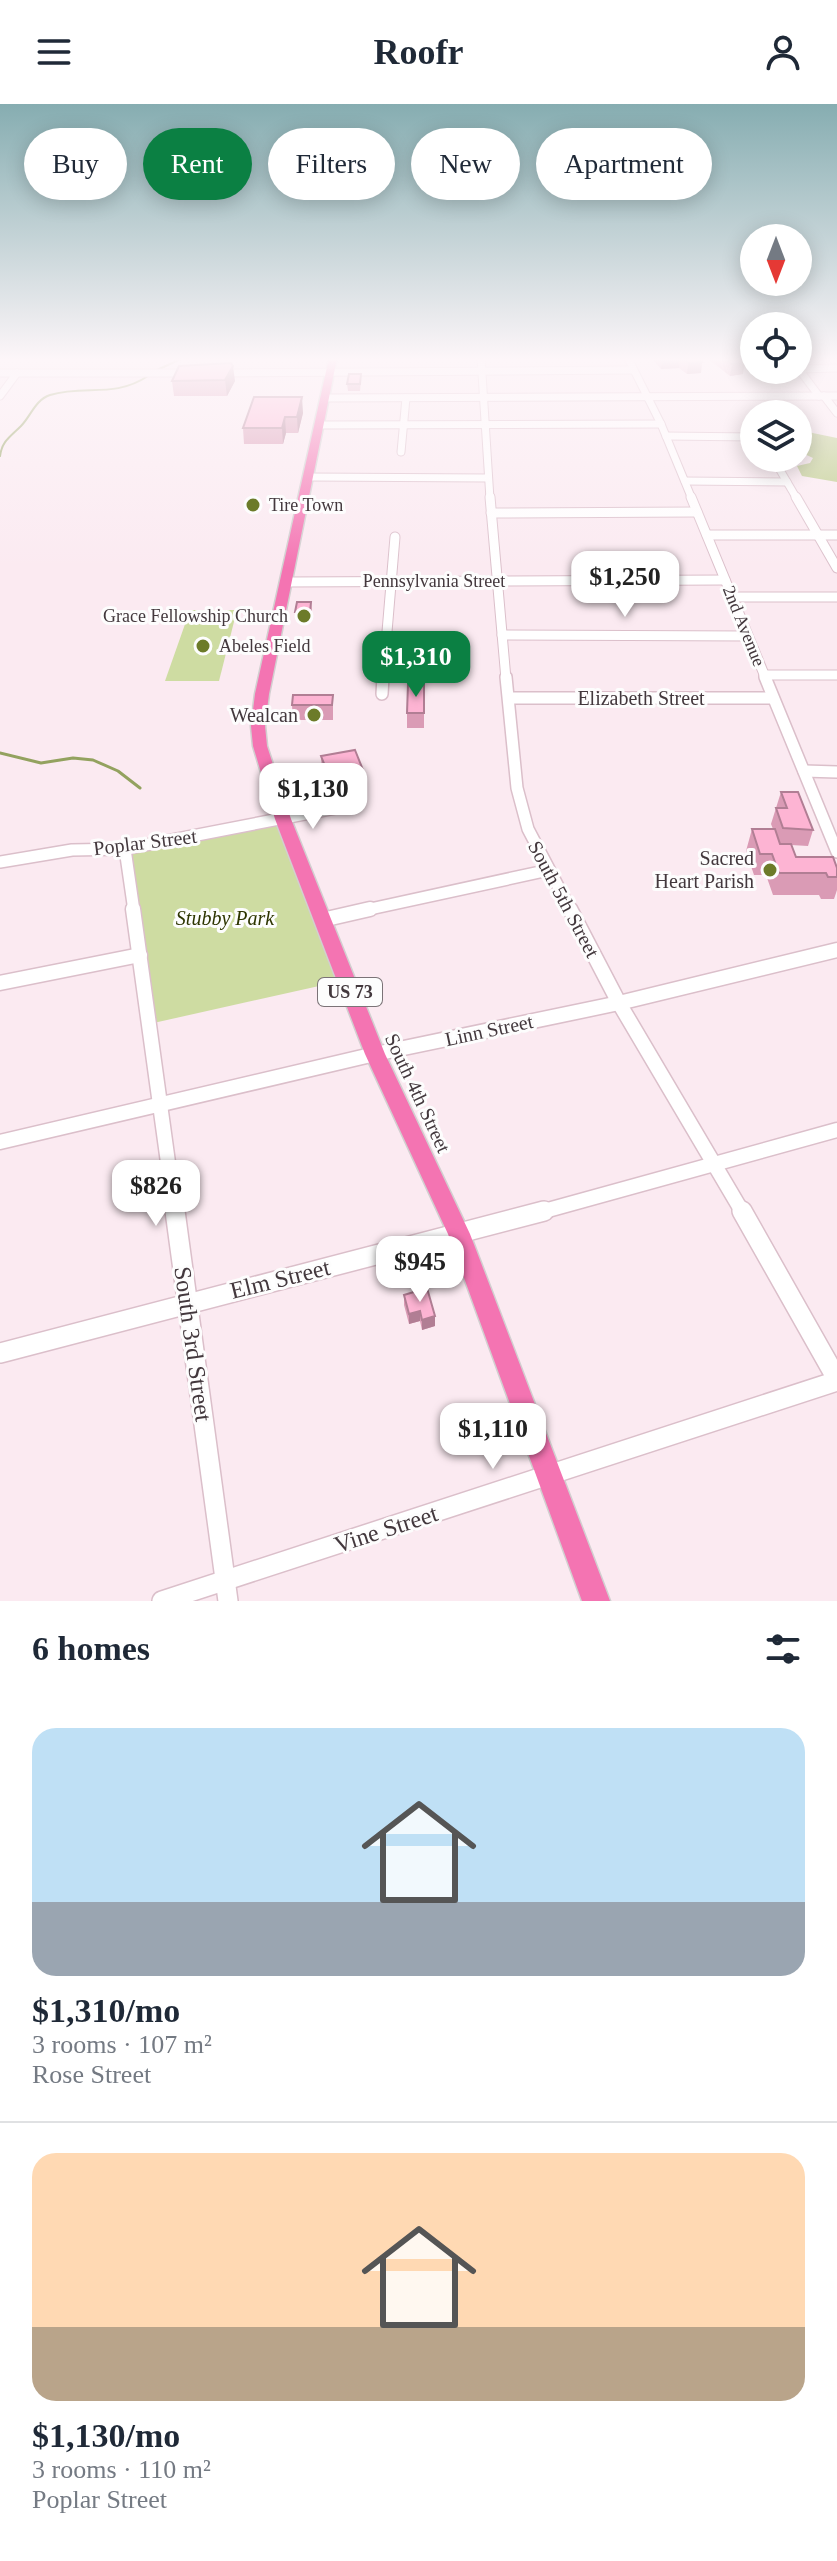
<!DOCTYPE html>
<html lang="en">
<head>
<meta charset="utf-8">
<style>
	:root { --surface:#fff; --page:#f6f6f7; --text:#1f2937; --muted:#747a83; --line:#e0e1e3; --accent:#0b8043 }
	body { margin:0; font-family:"Times New Roman",serif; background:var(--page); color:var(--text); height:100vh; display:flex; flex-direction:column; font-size:30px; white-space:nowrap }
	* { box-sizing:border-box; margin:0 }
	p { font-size:26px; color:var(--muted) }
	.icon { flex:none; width:44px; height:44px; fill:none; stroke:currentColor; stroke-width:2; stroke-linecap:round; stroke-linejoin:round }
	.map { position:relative; height:1497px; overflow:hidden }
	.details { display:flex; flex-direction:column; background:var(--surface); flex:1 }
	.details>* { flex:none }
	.hud { position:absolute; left:24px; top:24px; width:790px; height:72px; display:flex; gap:16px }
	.needle { width:52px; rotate:180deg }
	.buttons { position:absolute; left:740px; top:120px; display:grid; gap:16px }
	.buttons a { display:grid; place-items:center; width:72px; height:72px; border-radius:50%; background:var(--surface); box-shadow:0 4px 20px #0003; font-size:40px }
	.price { position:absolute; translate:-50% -68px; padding:0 18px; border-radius:16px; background:#fff; color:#222; font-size:26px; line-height:52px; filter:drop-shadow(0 2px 4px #0008) }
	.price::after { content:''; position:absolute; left:50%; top:48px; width:24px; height:18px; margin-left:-12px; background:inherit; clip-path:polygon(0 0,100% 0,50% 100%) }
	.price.active { background:var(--accent); color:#fff }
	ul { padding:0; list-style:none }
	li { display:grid; align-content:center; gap:16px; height:424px; padding:0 32px }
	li+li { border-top:2px solid var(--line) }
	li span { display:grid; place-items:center; height:248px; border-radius:24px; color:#555 }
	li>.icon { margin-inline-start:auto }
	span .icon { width:144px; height:144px; fill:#fffc; stroke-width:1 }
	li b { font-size:34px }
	h2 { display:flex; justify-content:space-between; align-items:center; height:96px; padding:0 32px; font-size:34px }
	.pill { padding:0 28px; border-radius:36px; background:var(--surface); box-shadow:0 4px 20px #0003; font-size:28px; line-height:72px }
	.pill.active { background:var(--accent); color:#fff }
	header { display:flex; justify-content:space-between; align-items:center; height:104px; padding:0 32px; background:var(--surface); font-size:36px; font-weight:800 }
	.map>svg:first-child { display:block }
	.green { fill:#cedca2 }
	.forest { fill:#baca85 }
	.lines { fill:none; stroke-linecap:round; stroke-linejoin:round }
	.stream-far1 { stroke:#93a25f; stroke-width:2 }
	.stream { stroke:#93a25f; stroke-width:3 }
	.minor-far4-casing { stroke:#dbbfca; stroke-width:9 }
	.minor-far3-casing { stroke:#dbbfca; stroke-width:11 }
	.minor-far2-casing { stroke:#dbbfca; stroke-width:14 }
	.minor-far1-casing { stroke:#dbbfca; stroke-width:17 }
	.minor-casing { stroke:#dbbfca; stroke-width:22 }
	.highway-casing { stroke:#d2cfd0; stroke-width:3 }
	.minor-far4 { stroke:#fff; stroke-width:7 }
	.minor-far3 { stroke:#fff; stroke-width:9 }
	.minor-far2 { stroke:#fff; stroke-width:11 }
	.minor-far1 { stroke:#fff; stroke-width:14 }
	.minor { stroke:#fff; stroke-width:19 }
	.highway { fill:#f474b2; fill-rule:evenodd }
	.wall { fill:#da9bb5 }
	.shaded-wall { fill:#b17e94 }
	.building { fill:#fdb4d3; stroke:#b17e94; stroke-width:2 }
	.poi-dot { fill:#6c7b29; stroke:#fdfdfd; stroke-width:3 }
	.labels { text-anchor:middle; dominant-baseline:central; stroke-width:6; stroke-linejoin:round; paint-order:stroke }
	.far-poi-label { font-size:18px; fill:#43383d; stroke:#fdfdfd; text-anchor:start }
	.far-street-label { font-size:18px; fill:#43383d; stroke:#fdfdfd }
	.shield { fill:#fdfdfd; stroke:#7b7377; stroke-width:2 }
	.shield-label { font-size:18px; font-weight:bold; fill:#43383d }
	.street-label { font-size:20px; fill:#43383d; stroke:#fdfdfd }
	.poi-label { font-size:20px; fill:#43383d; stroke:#fdfdfd; text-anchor:end }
	.park-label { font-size:20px; font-style:italic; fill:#2d3500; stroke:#fdfdfd }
	.near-street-label { font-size:24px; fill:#43383d; stroke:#fdfdfd }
</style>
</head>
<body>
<header><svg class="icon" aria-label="menu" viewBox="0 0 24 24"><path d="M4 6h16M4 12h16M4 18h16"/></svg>Roofr<svg class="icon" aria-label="person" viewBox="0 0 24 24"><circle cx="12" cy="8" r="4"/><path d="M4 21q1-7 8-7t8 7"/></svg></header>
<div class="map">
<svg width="837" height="1497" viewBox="0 0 837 1497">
	<rect width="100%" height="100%" fill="#fbeaf1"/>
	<!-- green -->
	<g class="green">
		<polygon points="190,506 237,506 219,577 165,577"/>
		<polygon points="283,715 346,876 149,920 125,745"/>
	</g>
	<!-- forest -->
	<polygon class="forest" points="798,326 837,334 837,378 802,372 797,362 810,359 813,354 798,347"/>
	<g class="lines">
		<!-- stream-far1 -->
		<g class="stream-far1">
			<polyline points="157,266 183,254"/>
			<path d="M0,352C2,337 10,333 21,322C31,312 35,296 50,291C85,280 113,295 148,272"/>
		</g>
		<!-- stream -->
		<polyline class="stream" points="0,649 41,659 73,654 93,656 118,667 140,684"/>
		<defs>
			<g id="minor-far4">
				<polyline points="481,254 490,395"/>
				<polyline points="628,254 661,320 692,395"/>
				<polyline points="798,264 819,292"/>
				<polyline points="799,265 837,264"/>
				<polyline points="0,269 189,269"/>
				<polyline points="219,269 633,266"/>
				<polyline points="0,292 17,269"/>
				<polyline points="824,292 837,309"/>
				<polyline points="326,294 837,292"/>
				<polyline points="321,321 661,320"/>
				<polyline points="666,332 754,333"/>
				<polyline points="401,348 406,294"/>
				<polyline points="773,354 797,395"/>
				<polyline points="309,373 488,374"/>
				<polyline points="685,377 787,378"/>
			</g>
			<g id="minor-far3">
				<polyline points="490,393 506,575"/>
				<polyline points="691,393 766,575"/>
				<polyline points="796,393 837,464"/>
				<polyline points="491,409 697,408"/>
				<polyline points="707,431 837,431"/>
				<polyline points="287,478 725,476"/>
				<polyline points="733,493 837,493"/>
				<polyline points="502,531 748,532"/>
				<polyline points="764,571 837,571"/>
				<polyline points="383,575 395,433"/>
			</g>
			<g id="minor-far2">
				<polyline points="506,573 517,684 528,725 571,807"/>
				<polyline points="765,573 837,748"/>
				<polyline points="382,590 383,573"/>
				<polyline points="509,594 773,594"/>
				<polyline points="804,667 837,668"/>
				<polyline points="125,745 134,807"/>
				<polyline points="0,758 72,746 125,745 336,704"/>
				<polyline points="361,807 549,766"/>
			</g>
			<g id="minor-far1">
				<polyline points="133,805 175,1109"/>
				<polyline points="570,805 619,899 743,1109"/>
				<polyline points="322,816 370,805"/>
				<polyline points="0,879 140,851"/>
				<polyline points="0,1038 375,950 619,899 837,846"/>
				<polyline points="537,1109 837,1026"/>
			</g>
			<g id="minor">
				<polyline points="175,1107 228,1497"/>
				<polyline points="742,1107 837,1275"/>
				<polyline points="0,1249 544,1107"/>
				<polyline points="162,1497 837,1277"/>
			</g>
			<polygon id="highway" points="329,254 337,254 269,590 265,622 267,642 291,715 385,950 470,1130 610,1497 582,1497 448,1130 365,950 275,715 253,642 251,622 255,590"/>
		</defs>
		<!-- minor-far4 casing -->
		<use href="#minor-far4" class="minor-far4-casing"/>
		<!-- minor-far3 casing -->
		<use href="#minor-far3" class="minor-far3-casing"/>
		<!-- minor-far2 casing -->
		<use href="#minor-far2" class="minor-far2-casing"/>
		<!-- minor-far1 casing -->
		<use href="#minor-far1" class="minor-far1-casing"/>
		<!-- minor casing -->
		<use href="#minor" class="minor-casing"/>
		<!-- highway casing -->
		<use href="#highway" class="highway-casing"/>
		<!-- minor-far4 -->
		<use href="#minor-far4" class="minor-far4"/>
		<!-- minor-far3 -->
		<use href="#minor-far3" class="minor-far3"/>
		<!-- minor-far2 -->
		<use href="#minor-far2" class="minor-far2"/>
		<!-- minor-far1 -->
		<use href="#minor-far1" class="minor-far1"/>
		<!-- minor -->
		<use href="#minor" class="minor"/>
		<!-- highway -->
		<use href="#highway" class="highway"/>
	</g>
	<!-- wall -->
	<g class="wall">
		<polygon points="651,254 698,254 702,258 701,269 687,270 679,264 661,265"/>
		<polygon points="707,254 739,254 743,270 730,272"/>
		<polygon points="172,277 235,277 227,292 174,292"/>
		<polygon points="361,277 360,287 348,287 347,280"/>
		<polygon points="303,309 298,329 286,329 283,340 244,340 243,324"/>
		<polygon points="311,498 312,507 310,517 296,517 295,508"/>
		<polygon points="424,580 424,624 407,624 407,609"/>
		<polygon points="333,591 333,616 293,616 292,601"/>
		<polygon points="321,652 365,671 366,687 332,693 322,668"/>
		<polygon points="781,688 813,726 808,742 791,741 796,753 837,764 837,786 834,795 821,795 819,791 773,791 766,771 754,771 746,747 752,725 773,725 771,720"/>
		<polygon points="404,1191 435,1222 422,1226 420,1217 409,1220 404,1201"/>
	</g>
	<!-- shaded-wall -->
	<g class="shaded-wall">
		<polygon points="662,254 680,254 679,264 661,265"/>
		<polygon points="702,258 701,269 687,270 688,259"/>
		<polygon points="745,259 743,270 730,272 732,260"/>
		<polygon points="233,262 235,277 227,292 225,276"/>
		<polygon points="302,293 303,309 298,329 297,313"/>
		<polygon points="285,313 286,329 283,340 282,324"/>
		<polygon points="365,671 366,687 332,693 331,677"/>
		<polygon points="420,1207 420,1217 409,1220 409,1210"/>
		<polygon points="435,1212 435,1222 422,1226 422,1216"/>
	</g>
	<!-- building -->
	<g class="building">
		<polygon points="683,254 698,254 702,258 688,259"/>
		<polygon points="724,254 739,254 745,259 732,260"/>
		<polygon points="231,259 233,262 225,276 172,277 179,262"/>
		<polygon points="349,270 361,270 360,280 347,280"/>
		<polygon points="254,293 302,293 297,313 285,313 282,324 243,324"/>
		<polygon points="297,498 311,498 310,508 295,508"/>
		<polygon points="408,580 424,580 424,609 407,609"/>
		<polygon points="293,591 333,591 332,601 292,601"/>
		<polygon points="355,646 365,671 331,677 321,652"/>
		<polygon points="781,688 798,688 813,726 783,724 776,704 787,704"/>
		<polygon points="752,725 775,725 780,740 791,740 796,753 833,753 837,764 837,773 828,773 826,769 779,769 772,750 760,750"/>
		<polygon points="427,1184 435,1212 422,1216 420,1207 409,1210 404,1191"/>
	</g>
	<!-- sky -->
	<linearGradient id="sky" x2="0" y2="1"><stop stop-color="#86adb1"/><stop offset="0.55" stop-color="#fdf6f9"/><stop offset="1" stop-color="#fdf6f9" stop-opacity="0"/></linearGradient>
	<rect width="837" height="464" fill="url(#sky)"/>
	<!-- markers -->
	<g class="poi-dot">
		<circle cx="253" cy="401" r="8"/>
		<circle cx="304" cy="512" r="8"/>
		<circle cx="203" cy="542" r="8"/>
		<circle cx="314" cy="611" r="8"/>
		<circle cx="770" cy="766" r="8"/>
	</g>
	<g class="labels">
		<!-- far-poi labels -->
		<g class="far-poi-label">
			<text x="269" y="401">Tire Town</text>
			<text x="288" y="512" text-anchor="end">Grace Fellowship Church</text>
			<text x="219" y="542">Abeles Field</text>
		</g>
		<!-- far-street labels -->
		<g class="far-street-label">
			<text x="434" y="477">Pennsylvania Street</text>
			<text transform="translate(744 522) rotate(68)">2nd Avenue</text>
		</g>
		<!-- shield labels -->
		<rect class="shield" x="318" y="874" width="64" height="28" rx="6"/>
		<g class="shield-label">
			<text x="350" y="888">US 73</text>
		</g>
		<!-- street labels -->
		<g class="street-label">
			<text x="641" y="594">Elizabeth Street</text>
			<text transform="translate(145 738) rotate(-7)">Poplar Street</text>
			<text transform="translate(564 795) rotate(62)">South 5th Street</text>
			<text transform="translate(489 926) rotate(-12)">Linn Street</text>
			<text transform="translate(418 989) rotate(65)">South 4th Street</text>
		</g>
		<!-- poi labels -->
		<g class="poi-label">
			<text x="298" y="611">Wealcan</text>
			<text x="754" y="754">Sacred<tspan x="754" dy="23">Heart Parish</tspan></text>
		</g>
		<!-- park labels -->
		<g class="park-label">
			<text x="225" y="814">Stubby Park</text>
		</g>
		<!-- near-street labels -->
		<g class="near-street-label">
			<text transform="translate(280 1175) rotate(-14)">Elm Street</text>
			<text transform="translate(193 1240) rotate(82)">South 3rd Street</text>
			<text transform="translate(386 1425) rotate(-18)">Vine Street</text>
		</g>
	</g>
</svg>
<div class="buttons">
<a><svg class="needle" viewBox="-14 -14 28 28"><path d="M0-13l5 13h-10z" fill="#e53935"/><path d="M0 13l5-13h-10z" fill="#747a83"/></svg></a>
<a><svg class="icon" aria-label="locate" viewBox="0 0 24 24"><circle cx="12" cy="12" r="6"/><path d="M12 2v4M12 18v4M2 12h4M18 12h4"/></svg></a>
<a><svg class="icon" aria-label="layers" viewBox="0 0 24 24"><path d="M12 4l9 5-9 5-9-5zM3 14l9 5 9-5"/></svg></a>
</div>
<b class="price" style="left:625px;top:515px">$1,250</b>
<b class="price active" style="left:416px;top:595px">$1,310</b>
<b class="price" style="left:313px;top:727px">$1,130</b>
<b class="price" style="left:156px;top:1124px">$826</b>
<b class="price" style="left:420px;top:1200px">$945</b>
<b class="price" style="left:493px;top:1367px">$1,110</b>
<div class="hud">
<a class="pill">Buy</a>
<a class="pill active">Rent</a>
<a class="pill">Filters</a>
<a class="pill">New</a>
<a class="pill">Apartment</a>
</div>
</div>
<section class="details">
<h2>6 homes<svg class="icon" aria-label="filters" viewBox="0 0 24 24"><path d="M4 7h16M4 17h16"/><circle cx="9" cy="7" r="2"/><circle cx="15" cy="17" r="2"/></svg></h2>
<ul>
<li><span style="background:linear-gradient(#bfe0f5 70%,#9aa5b1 0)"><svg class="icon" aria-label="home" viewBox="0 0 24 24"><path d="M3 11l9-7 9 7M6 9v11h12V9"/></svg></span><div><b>$1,310/mo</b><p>3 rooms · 107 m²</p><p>Rose Street</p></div></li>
<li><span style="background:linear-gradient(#ffd9b3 70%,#b9a48a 0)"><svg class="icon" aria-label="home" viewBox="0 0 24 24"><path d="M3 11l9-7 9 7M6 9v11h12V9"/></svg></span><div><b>$1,130/mo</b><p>3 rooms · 110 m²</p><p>Poplar Street</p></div></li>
</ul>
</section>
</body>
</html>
